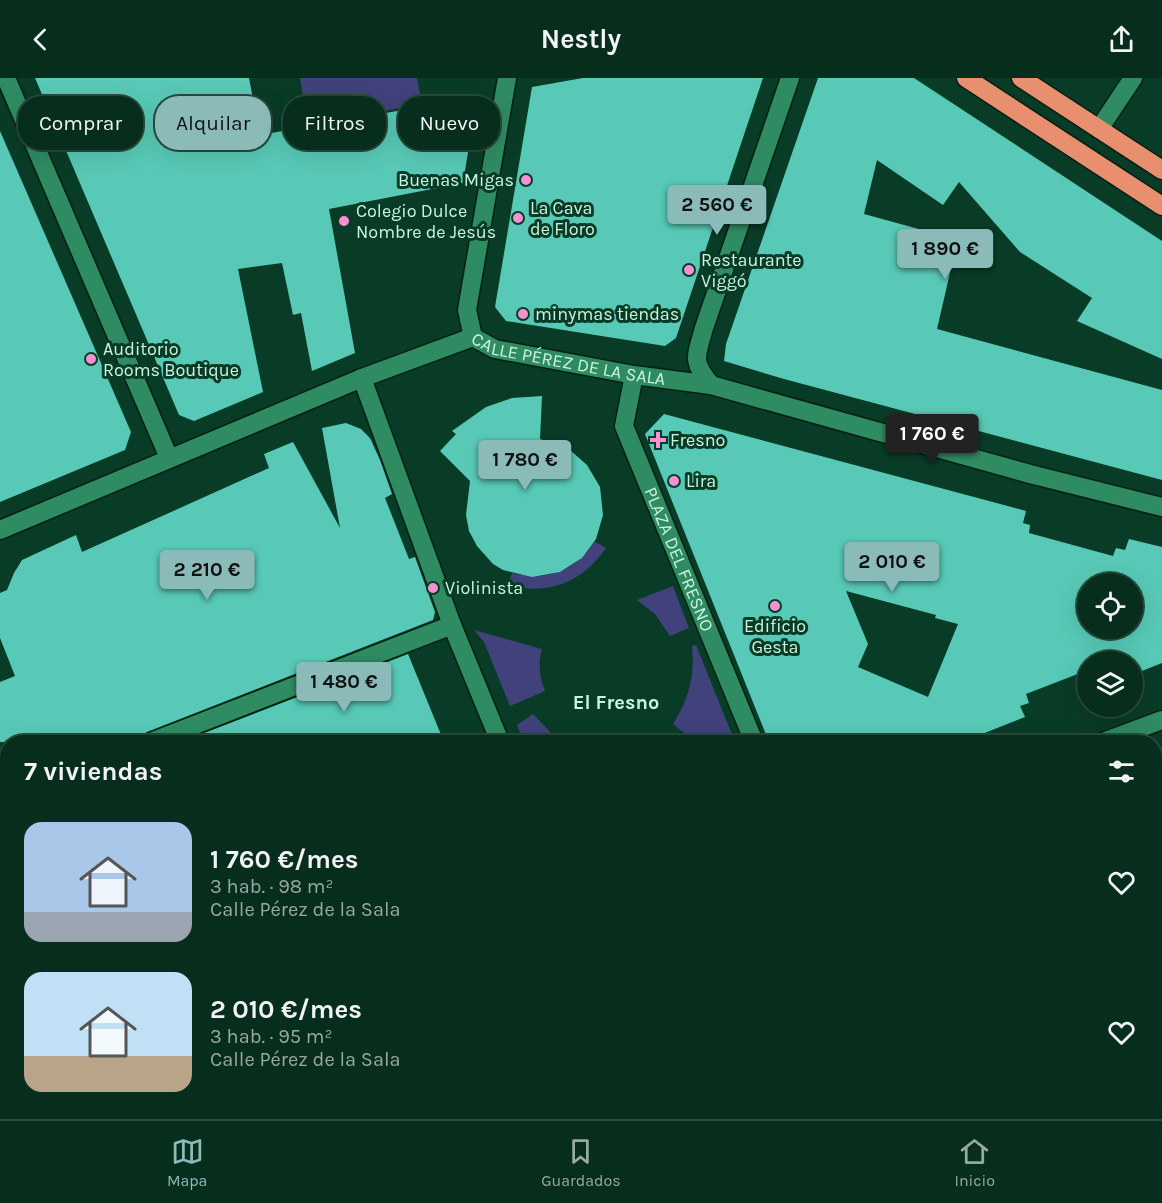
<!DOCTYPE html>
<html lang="es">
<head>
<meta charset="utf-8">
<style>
	:root { --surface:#072d1d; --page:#103526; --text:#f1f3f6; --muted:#98a8a4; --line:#28493b; --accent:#8bbbb9 }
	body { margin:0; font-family:Karla,sans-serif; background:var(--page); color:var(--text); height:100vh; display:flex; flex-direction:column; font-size:22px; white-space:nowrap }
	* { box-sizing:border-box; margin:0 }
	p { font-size:20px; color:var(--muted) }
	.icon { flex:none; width:33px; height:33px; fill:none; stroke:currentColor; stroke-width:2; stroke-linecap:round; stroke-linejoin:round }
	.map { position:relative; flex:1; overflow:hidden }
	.side { position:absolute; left:0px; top:657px; width:1162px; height:384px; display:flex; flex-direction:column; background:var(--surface); border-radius:24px 24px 0 0; box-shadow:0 6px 24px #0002,0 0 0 2px var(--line) }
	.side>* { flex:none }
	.banner { position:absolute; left:18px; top:18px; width:600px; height:54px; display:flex; gap:12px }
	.tools { position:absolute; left:1077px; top:495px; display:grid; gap:12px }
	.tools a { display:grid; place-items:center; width:66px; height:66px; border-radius:50%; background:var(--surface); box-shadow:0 6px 24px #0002,0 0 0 2px var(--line); font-size:30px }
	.price { position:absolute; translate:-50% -51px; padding:0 14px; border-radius:6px; background:var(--accent); color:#111; font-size:20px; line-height:39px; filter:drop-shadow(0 2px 3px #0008) }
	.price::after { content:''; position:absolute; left:50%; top:36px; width:18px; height:14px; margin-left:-9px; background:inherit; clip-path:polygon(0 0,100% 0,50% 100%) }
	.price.selected { background:#222; color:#fff }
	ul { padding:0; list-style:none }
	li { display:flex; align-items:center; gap:18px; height:150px; padding:0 24px }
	li span { display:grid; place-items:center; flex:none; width:168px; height:120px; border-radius:18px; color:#555 }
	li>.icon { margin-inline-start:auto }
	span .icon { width:72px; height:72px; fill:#fffc; stroke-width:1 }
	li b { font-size:26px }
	h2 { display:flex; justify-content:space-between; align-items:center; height:72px; padding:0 24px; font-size:26px }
	.chip { padding:0 21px; border-radius:24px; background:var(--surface); box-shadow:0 6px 24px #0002,0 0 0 2px var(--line); font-size:21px; line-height:54px }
	.chip.selected { background:var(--accent); color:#111 }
	header { display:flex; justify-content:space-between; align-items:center; height:78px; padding:0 24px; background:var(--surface); font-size:27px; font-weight:700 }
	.menu { display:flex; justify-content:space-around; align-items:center; height:84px; border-top:2px solid var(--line); background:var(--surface); font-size:16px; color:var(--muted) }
	.menu a { display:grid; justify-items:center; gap:3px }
	.menu .selected { color:var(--accent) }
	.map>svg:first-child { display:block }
	.green { fill:#41427b }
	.building { fill:#58c9b6; fill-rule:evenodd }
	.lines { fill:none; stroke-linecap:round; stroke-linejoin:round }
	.minor-casing { stroke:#042013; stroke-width:21 }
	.highway-casing { stroke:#042013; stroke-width:21 }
	.path { stroke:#4e7e68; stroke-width:4; stroke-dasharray:1.5 4.5; stroke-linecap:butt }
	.minor { stroke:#2f8b62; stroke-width:18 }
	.highway { stroke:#e78f6f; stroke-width:18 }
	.poi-dot { fill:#f491d3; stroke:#093c27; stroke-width:2 }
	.labels { text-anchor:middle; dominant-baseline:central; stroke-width:6; stroke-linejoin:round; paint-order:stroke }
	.poi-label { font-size:18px; fill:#caf4dd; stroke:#093c27; text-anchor:start }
	.street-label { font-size:18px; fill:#caf4dd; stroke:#093c27 }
	.neighbourhood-label { font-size:20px; font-weight:bold; fill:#caf4dd; stroke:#093c27 }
</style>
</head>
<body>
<header><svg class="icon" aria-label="back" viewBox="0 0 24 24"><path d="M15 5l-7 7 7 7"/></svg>Nestly<svg class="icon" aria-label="share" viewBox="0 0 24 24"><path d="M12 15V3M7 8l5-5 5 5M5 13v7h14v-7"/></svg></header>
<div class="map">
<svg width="1162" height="1041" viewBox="0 0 1162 1041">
	<rect width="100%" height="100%" fill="#093c27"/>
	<!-- green -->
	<g class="green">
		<polygon points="300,0 417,0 422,26 308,47"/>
		<path d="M594,463L606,470C583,504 548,518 508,507L512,495C545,503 577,494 594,463Z"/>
		<polygon points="673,508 689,550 670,558 655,536 637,522"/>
		<path d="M474,552L542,571C538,585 539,599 545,613L510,628L484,564Z"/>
		<path d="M696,567L735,664H696L673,646C689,621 695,598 692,568Z"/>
		<polygon points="533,636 551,655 568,664 524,664 517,647"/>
		<polygon points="906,1034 984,1034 966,1041 909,1041"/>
	</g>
	<!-- building -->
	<g class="building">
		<polygon points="35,0 249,0 260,57 477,19 463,105 329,131 355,275 312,293 301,235 293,237 282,185 238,191 263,314 194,343 179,337"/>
		<polygon points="583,0 763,0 676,260 665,268 506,243 495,229 532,9"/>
		<polygon points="818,0 914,0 1162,163 1162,281 1077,243 1092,220 1020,174 959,104 943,127 877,82 864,136 926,153 911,174 952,186 937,251 1162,312 1162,402 784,301 724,283 726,266"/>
		<polygon points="0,53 131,354 125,372 0,424"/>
		<polygon points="542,318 540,361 570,372 587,387 600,409 603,437 596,461 582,480 560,494 532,499 503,492 493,486 477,468 469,453 466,437 470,403 440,373 456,356 452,353 486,329 512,320"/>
		<path d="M664,336L1026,433L1023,445L1030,447L1029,455L1113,478L1116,470L1125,472L1129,461L1162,469V585L1137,595L1132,584H1088V592L1026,616L1029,625L1020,628L1025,639L962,664H769L645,356ZM1088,506H1132V550H1088ZM846,513L936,537L935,540L958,546L928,619L858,589L868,566Z"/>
		<polygon points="346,345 361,351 370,360 380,382 392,416 385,420 409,481 415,479 435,534 433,542 147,654 142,657 140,664 0,664 0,604 15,598 0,560 0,515 7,512 14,495 22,482 76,457 82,474 269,390 264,376 293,364 340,450 322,350"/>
		<polygon points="408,576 444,664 181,664"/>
	</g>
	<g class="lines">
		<defs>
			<g id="minor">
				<polyline points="6,0 169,380"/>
				<polyline points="1099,51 1133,0"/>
				<polyline points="473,259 467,232 507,0"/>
				<path id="s1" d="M634,297L624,348L754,664"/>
				<polyline points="362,300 452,547 500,664"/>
				<path d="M711,307C691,283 696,279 704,250L790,0"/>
				<path id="s2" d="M0,452L362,300L473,259L495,271L634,297L711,307L1030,396L1162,429"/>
				<polyline points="151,664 452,547"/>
				<polyline points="1103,664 1162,642"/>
				<polyline points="1155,1011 1162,1008"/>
				<polyline points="769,1034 772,1041"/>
				<polyline points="156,1041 175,1034"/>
				<polyline points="1082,1041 1101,1034"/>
			</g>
			<g id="highway">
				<polyline points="966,0 1162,128"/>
				<polyline points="1021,0 1162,92"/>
			</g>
		</defs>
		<!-- minor casing -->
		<use href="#minor" class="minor-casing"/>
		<!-- highway casing -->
		<use href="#highway" class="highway-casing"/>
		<!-- path -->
		<g class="path">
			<polyline points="1155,761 1162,759"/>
			<polyline points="1155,912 1162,908"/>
			<polyline points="370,1034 373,1041"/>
			<polyline points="835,1034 837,1040 855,1034"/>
			<polyline points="901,1034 904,1041"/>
			<polyline points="1049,1034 1052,1041"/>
		</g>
		<!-- minor -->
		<use href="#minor" class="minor"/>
		<!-- highway -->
		<use href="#highway" class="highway"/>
	</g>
	<!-- markers -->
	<g class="poi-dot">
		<circle cx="526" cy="102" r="6"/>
		<circle cx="518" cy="140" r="6"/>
		<circle cx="344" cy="143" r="6"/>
		<circle cx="689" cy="192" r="6"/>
		<circle cx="523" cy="236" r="6"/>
		<circle cx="91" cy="281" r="6"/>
		<path d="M655 353h6v6h6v6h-6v6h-6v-6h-6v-6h6z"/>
		<circle cx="674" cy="403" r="6"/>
		<circle cx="433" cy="510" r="6"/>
		<circle cx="775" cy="528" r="6"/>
	</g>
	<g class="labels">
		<!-- poi labels -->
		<g class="poi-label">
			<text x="514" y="102" text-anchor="end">Buenas Migas</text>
			<text x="530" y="130">La Cava<tspan x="530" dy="21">de Floro</tspan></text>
			<text x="356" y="133">Colegio Dulce<tspan x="356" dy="21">Nombre de Jesús</tspan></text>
			<text x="701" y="182">Restaurante<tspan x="701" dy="21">Viggó</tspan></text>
			<text x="535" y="236">minymas tiendas</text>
			<text x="103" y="271">Auditorio<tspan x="103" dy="21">Rooms Boutique</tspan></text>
			<text x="670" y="362">Fresno</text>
			<text x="686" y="403">Lira</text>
			<text x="445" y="510">Violinista</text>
			<text x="775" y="548" text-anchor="middle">Edificio<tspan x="775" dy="21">Gesta</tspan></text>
		</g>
		<!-- street labels -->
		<g class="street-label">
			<text stroke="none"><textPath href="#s2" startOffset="610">CALLE PÉREZ DE LA SALA</textPath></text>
			<text stroke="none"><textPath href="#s1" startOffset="196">PLAZA DEL FRESNO</textPath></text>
		</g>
		<!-- neighbourhood labels -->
		<g class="neighbourhood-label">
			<text x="616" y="624">El Fresno</text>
		</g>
	</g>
</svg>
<div class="tools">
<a><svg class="icon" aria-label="locate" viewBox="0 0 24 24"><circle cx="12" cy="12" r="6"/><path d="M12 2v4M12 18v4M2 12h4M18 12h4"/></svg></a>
<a><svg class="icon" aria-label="layers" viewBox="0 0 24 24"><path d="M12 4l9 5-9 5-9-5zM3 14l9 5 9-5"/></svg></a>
</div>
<b class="price" style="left:717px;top:158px">2 560 €</b>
<b class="price" style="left:945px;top:202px">1 890 €</b>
<b class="price selected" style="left:932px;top:387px">1 760 €</b>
<b class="price" style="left:525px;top:413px">1 780 €</b>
<b class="price" style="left:892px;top:515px">2 010 €</b>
<b class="price" style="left:207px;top:523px">2 210 €</b>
<b class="price" style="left:344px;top:635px">1 480 €</b>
<div class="banner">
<a class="chip">Comprar</a>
<a class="chip selected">Alquilar</a>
<a class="chip">Filtros</a>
<a class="chip">Nuevo</a>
</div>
<section class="side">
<h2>7 viviendas<svg class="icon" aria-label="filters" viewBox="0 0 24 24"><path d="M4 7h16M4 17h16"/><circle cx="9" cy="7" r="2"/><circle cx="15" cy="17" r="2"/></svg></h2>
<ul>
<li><span style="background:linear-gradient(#a9c7e8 75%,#9aa5b1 0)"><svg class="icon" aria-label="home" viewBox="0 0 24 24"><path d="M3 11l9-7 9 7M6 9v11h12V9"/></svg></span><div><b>1 760 €/mes</b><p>3 hab. · 98 m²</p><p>Calle Pérez de la Sala</p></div><svg class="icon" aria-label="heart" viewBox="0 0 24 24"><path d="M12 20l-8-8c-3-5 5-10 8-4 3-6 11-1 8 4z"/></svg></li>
<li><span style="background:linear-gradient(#bfe0f5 70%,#b9a48a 0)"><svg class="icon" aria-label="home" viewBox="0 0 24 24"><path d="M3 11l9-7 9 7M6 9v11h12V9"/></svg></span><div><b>2 010 €/mes</b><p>3 hab. · 95 m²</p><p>Calle Pérez de la Sala</p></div><svg class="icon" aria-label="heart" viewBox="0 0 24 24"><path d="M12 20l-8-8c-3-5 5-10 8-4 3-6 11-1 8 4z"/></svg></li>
</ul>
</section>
</div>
<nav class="menu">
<a class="selected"><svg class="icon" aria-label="map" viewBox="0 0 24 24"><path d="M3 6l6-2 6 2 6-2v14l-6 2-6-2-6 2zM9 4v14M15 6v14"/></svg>Mapa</a>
<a><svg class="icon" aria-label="saved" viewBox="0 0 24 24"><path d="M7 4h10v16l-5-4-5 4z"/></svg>Guardados</a>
<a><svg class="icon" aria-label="home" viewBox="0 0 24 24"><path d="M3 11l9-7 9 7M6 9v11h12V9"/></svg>Inicio</a>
</nav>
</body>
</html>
